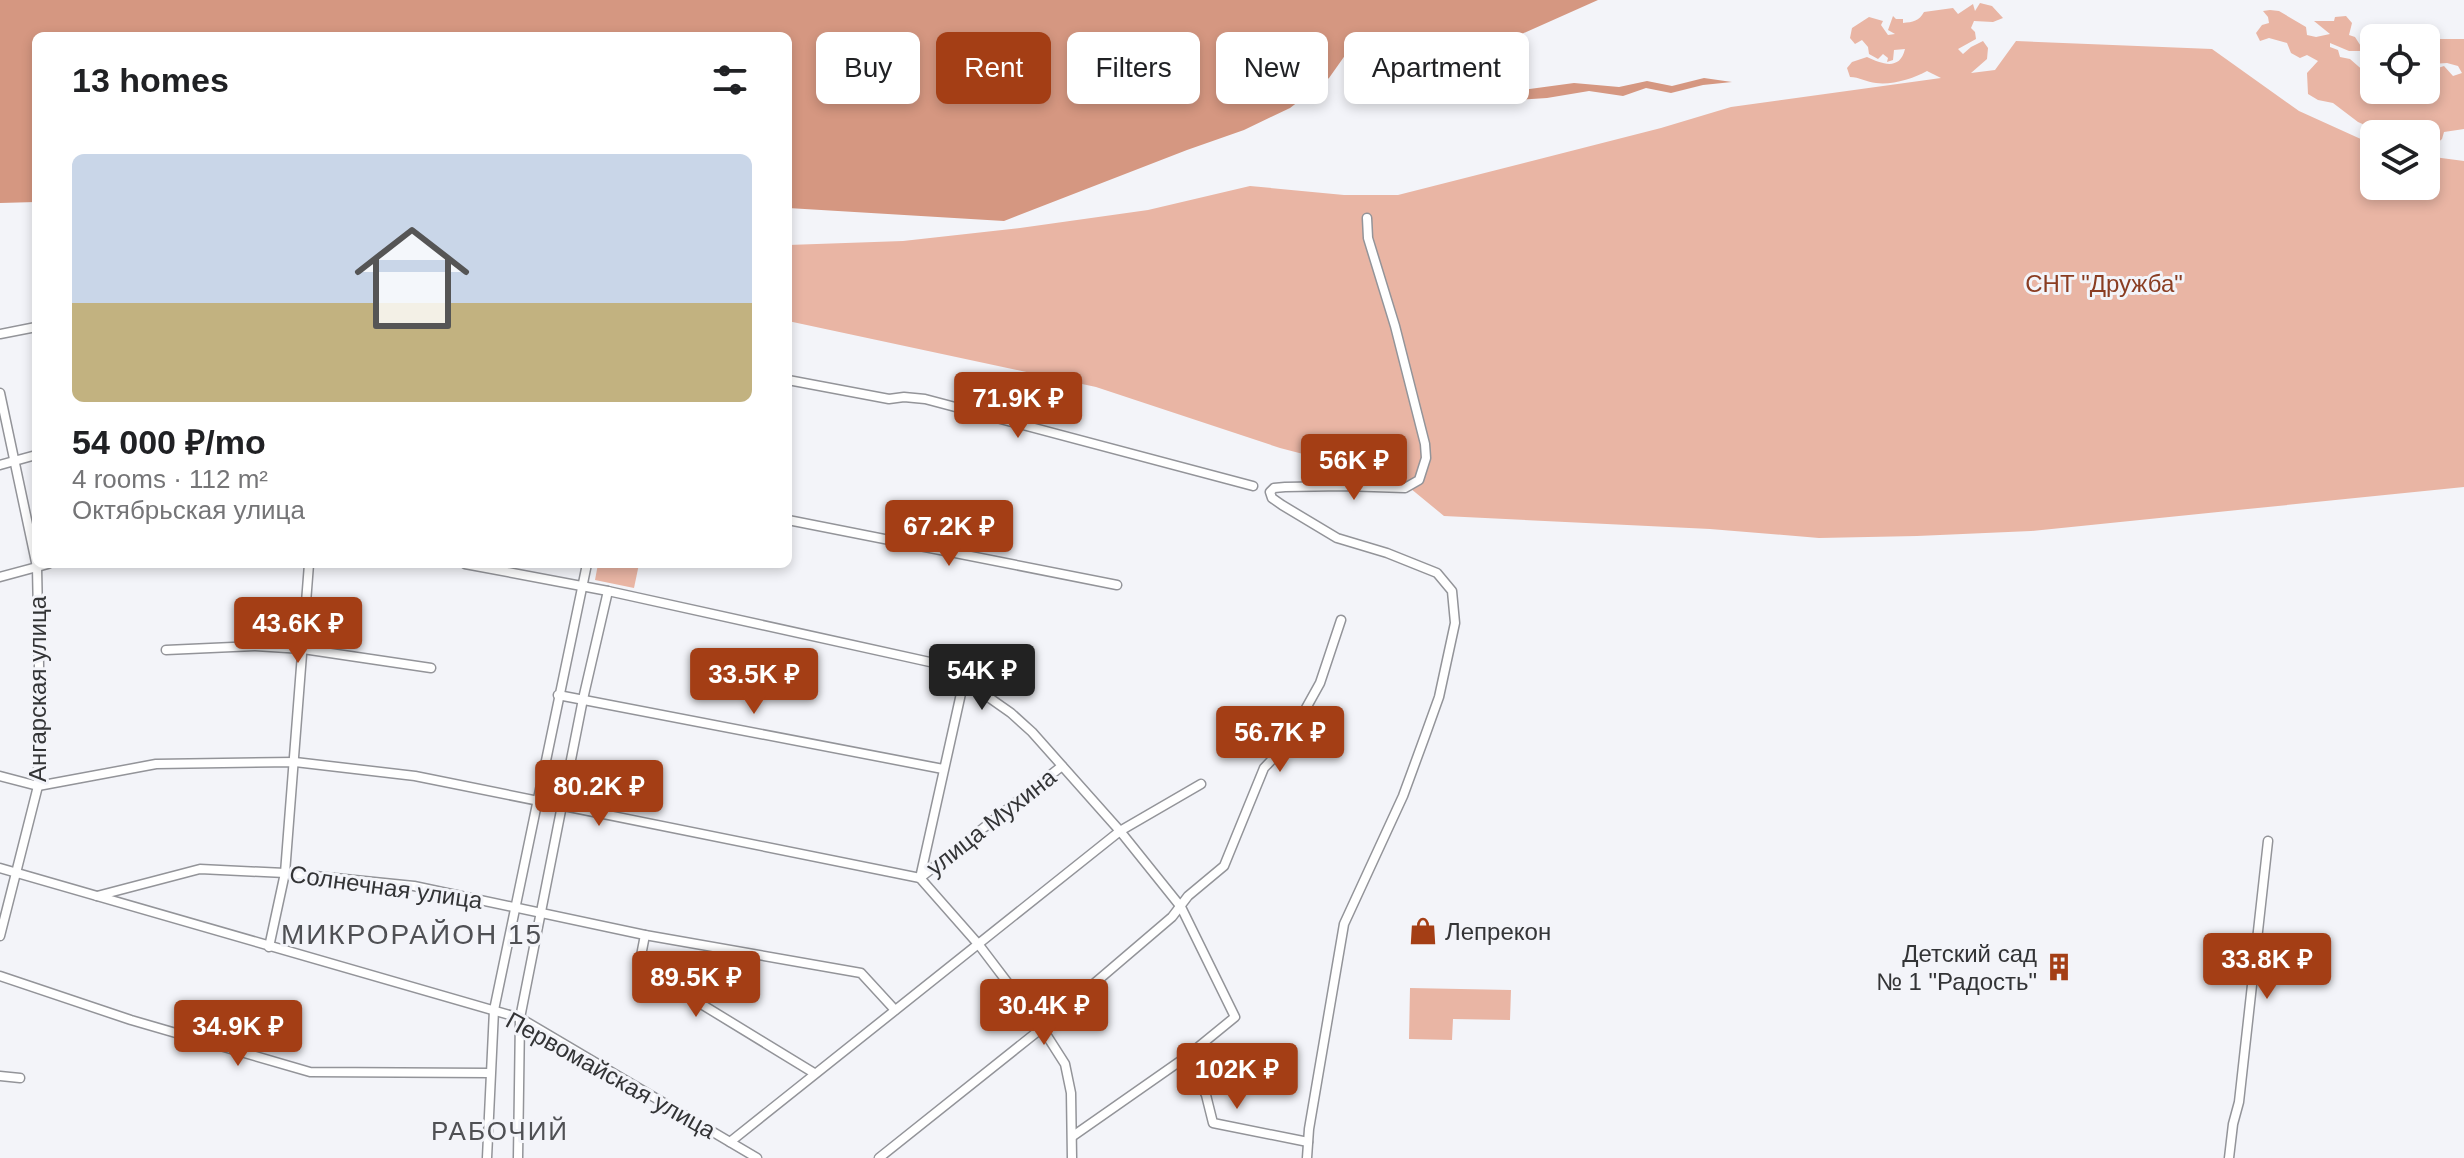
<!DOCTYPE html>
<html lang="en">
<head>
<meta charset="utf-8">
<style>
	:root { --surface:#fff; --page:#f2f2f2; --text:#202124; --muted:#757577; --line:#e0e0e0; --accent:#a43e15 }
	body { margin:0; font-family:Arial,sans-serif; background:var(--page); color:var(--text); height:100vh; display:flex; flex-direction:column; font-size:30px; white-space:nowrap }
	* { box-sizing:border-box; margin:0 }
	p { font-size:26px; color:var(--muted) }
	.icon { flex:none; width:44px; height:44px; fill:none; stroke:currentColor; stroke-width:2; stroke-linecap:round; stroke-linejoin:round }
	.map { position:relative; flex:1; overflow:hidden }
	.side { position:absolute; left:32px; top:32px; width:760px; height:536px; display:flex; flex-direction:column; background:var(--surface); border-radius:12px; box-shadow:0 4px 12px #0003 }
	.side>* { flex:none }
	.top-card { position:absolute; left:816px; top:32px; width:760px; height:72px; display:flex; gap:16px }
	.controls { position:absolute; left:2360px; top:24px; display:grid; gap:16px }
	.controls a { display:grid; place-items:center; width:80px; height:80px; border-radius:12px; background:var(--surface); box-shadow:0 4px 12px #0003; font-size:40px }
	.price { position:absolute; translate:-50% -68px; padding:0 18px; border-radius:8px; background:var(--accent); color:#fff; font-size:26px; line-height:52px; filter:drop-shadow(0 2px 4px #0008) }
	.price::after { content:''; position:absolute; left:50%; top:48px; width:24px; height:18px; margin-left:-12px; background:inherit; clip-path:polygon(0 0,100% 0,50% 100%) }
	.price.on { background:#222; color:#fff }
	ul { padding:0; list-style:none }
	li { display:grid; align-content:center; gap:16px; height:424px; padding:0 40px }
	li+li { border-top:2px solid var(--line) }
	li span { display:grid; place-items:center; height:248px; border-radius:12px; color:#555 }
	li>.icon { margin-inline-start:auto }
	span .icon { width:144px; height:144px; fill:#fffc; stroke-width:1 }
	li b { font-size:34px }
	h2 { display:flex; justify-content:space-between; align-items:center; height:96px; padding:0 40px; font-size:34px }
	.pill { padding:0 28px; border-radius:12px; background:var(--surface); box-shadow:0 4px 12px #0003; font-size:28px; line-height:72px }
	.pill.on { background:var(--accent); color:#fff }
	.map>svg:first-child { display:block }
	.green { fill:#e9b5a4 }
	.water { fill:#d59781 }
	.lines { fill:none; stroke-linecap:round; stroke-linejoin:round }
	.street-casing { stroke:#939499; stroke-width:11 }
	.street { stroke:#fff; stroke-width:8 }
	.labels { text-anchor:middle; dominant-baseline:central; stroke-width:6; stroke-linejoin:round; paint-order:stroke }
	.park-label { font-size:24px; fill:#8a3d22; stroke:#f3f4f9 }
	.street-label { font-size:24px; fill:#333436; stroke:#f3f4f9 }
	.poi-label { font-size:24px; fill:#333436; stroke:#f3f4f9; text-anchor:start }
	.neighbourhood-label { font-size:26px; letter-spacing:2px; fill:#4f5054; stroke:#f3f4f9 }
	.quarter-label { font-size:28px; letter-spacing:2px; fill:#4f5054; stroke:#f3f4f9 }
</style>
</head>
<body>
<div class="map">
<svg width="2464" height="1158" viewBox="0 0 2464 1158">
	<rect width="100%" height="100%" fill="#f3f4f9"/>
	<!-- green -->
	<g class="green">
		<path d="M1980,3L1992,6L2003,18L1993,22L1974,21L1971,28L1975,32L1976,39L1958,49L1963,54L1971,47L1983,41L1988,48L1987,59L1971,73L1995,70L2016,41L2212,49L2299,111L2374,145V186H2426V156L2464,161V487L2031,531L1917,536L1819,538L1710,529L1444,516L1399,479L1280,448L1096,387L788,321V245L903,241L1020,228L1148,210L1250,186L1344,195H1398L1661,128L1731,107L1941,78L1927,71C1913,79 1892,85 1876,83C1867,82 1859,77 1850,77L1847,68L1852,62L1867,57C1882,64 1900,71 1905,49L1894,50L1893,60L1887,62L1888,58L1883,54L1878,59L1869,54L1868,47L1862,40L1855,44L1850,38L1852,28L1869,17L1883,21L1881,25L1888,35L1895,34L1888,30L1893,16L1896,19H1903V23C1913,22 1919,21 1924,12L1953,8L1958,14L1973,4L1975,11Z"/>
		<polygon points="2270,10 2279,11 2306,27 2307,35 2316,37 2330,34 2314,21 2334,21 2335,17 2346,16 2352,23 2349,35 2355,37 2364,51 2349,51 2330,43 2330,47 2338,50 2340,57 2350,59 2374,80 2374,90 2426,90 2426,66 2432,70 2444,66 2453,76 2462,73 2458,66 2447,63 2432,64 2426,59 2426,43 2434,39 2464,39 2464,129 2444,132 2442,139 2435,145 2426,144 2426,134 2385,134 2358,122 2333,103 2318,100 2308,94 2307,73 2318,61 2307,55 2300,58 2291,53 2287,43 2269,38 2260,41 2256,33 2262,25 2269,23 2268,17 2263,11"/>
		<polygon points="598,564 639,564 634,588 595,580"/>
		<polygon points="1410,988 1511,990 1510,1020 1453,1019 1452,1040 1409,1039"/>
	</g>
	<!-- water -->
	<g class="water">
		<polygon points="0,0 1598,0 1461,61 1434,67 1381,41 1346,54 1329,78 1290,108 1244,130 1187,150 1004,221 788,208 788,36 36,36 36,202 0,203"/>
		<polygon points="1704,78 1732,82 1703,85 1671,93 1646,88 1623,96 1589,91 1547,98 1504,101 1522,90 1574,83 1619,87 1647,81 1672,86"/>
	</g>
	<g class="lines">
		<defs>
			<g id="street">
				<polyline points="0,334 36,327"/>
				<polyline points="788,380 889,399 904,397 925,399 1253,486"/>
				<polyline points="0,393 37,567 39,665 38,786 0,936"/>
				<polyline points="0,465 36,455"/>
				<polyline points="788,520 1117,585"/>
				<polyline points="465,564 608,591 966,670 964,680 1011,713 1032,732 1120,831 1181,907 1235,1017 1186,1057 1073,1136"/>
				<polyline points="0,577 48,564"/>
				<polyline points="166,650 255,646 303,649 431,668"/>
				<polyline points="558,695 943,769"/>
				<polyline points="0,776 38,786 156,764 295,762 415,776 920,878 979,945 1042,1028 1065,1064 1071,1093 1072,1158"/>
				<polyline points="0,868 520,1018 757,1158"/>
				<polyline points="920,878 964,680"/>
				<polyline points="920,878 1062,766"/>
				<polyline points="97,896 200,869 285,873 414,886 645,935 861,973 895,1010"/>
				<polyline points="645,935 639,966 814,1073"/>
				<polyline points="269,947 285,873 309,564"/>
				<polyline points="0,976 131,1020 310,1072 490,1073"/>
				<polyline points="1186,1057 1206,1095 1213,1123 1308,1142"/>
				<polyline points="0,1076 20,1078"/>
				<polyline points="730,1142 1120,831 1201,784"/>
				<polyline points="487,1158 494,1010 587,564"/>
				<polyline points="518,1158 520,1018 583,699 608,591"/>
				<polyline points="879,1158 1042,1028 1172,917 1188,896 1224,866 1264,768 1285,746 1320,683 1341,620"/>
				<polyline points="1307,1158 1309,1129 1344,924 1403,796 1425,736 1439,697 1455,623 1452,591 1437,573 1387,553 1337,538 1282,505 1272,498 1270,492 1274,488 1285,487 1343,486 1405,488 1419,480 1426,458 1425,444 1395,326 1368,238 1367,218"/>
				<polyline points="2229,1158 2233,1124 2239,1102 2268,841"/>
			</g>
		</defs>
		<!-- street casing -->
		<use href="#street" class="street-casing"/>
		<!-- street -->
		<use href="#street" class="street"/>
	</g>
	<!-- icons -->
	<defs>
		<symbol id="shop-bare" viewBox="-9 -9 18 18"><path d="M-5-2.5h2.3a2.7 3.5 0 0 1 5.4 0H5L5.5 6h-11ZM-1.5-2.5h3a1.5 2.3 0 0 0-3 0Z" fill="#a43e15" stroke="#f3f4f9" stroke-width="2.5" paint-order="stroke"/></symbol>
		<symbol id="building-bare" viewBox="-9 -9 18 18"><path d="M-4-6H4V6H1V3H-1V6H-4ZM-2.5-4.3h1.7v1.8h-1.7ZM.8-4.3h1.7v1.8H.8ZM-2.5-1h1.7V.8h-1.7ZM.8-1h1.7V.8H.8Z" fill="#a43e15" stroke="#f3f4f9" stroke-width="2.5" paint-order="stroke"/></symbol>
	</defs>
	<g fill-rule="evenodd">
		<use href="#shop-bare" x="1403" y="911" width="40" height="40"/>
		<use href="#building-bare" x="2039" y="947" width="40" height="40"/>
	</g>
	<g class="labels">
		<!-- park labels -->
		<g class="park-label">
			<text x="2104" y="283">СНТ "Дружба"</text>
		</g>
		<!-- street labels -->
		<g class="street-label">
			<text transform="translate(37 689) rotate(-90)">Ангарская улица</text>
			<text transform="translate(991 822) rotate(-38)">улица Мухина</text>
			<text transform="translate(386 887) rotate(8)">Солнечная улица</text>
			<text transform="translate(611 1075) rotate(29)">Первомайская улица</text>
		</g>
		<!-- poi labels -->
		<g class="poi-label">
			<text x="1445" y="931">Лепрекон</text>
			<text x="2037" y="953" text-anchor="end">Детский сад<tspan x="2037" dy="28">№ 1 "Радость"</tspan></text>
		</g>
		<!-- neighbourhood labels -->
		<g class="neighbourhood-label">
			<text x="500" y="1131">РАБОЧИЙ</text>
		</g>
		<!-- quarter labels -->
		<g class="quarter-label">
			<text x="412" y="934">МИКРОРАЙОН 15</text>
		</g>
	</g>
</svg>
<div class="controls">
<a><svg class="icon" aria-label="locate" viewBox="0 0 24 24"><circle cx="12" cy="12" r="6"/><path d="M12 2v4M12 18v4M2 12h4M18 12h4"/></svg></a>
<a><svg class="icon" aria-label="layers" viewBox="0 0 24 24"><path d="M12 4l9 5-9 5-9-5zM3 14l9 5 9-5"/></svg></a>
</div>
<b class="price" style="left:1018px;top:440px">71.9K ₽</b>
<b class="price" style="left:1354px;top:502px">56K ₽</b>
<b class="price" style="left:949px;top:568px">67.2K ₽</b>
<b class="price" style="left:298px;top:665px">43.6K ₽</b>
<b class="price on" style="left:982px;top:712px">54K ₽</b>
<b class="price" style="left:754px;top:716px">33.5K ₽</b>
<b class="price" style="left:1280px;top:774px">56.7K ₽</b>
<b class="price" style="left:599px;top:828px">80.2K ₽</b>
<b class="price" style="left:2267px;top:1001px">33.8K ₽</b>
<b class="price" style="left:696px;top:1019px">89.5K ₽</b>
<b class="price" style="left:1044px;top:1047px">30.4K ₽</b>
<b class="price" style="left:238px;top:1068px">34.9K ₽</b>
<b class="price" style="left:1237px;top:1111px">102K ₽</b>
<div class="top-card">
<a class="pill">Buy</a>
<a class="pill on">Rent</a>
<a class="pill">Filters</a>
<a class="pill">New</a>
<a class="pill">Apartment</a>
</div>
<section class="side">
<h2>13 homes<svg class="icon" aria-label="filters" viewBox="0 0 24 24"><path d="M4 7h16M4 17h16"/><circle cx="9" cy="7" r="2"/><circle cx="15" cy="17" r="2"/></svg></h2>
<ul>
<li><span style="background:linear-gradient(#c9d6e8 60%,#c2b280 0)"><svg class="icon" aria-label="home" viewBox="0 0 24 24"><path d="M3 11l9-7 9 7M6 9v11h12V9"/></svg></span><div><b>54 000 ₽/mo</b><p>4 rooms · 112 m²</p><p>Октябрьская улица</p></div></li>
</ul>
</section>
</div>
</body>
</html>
